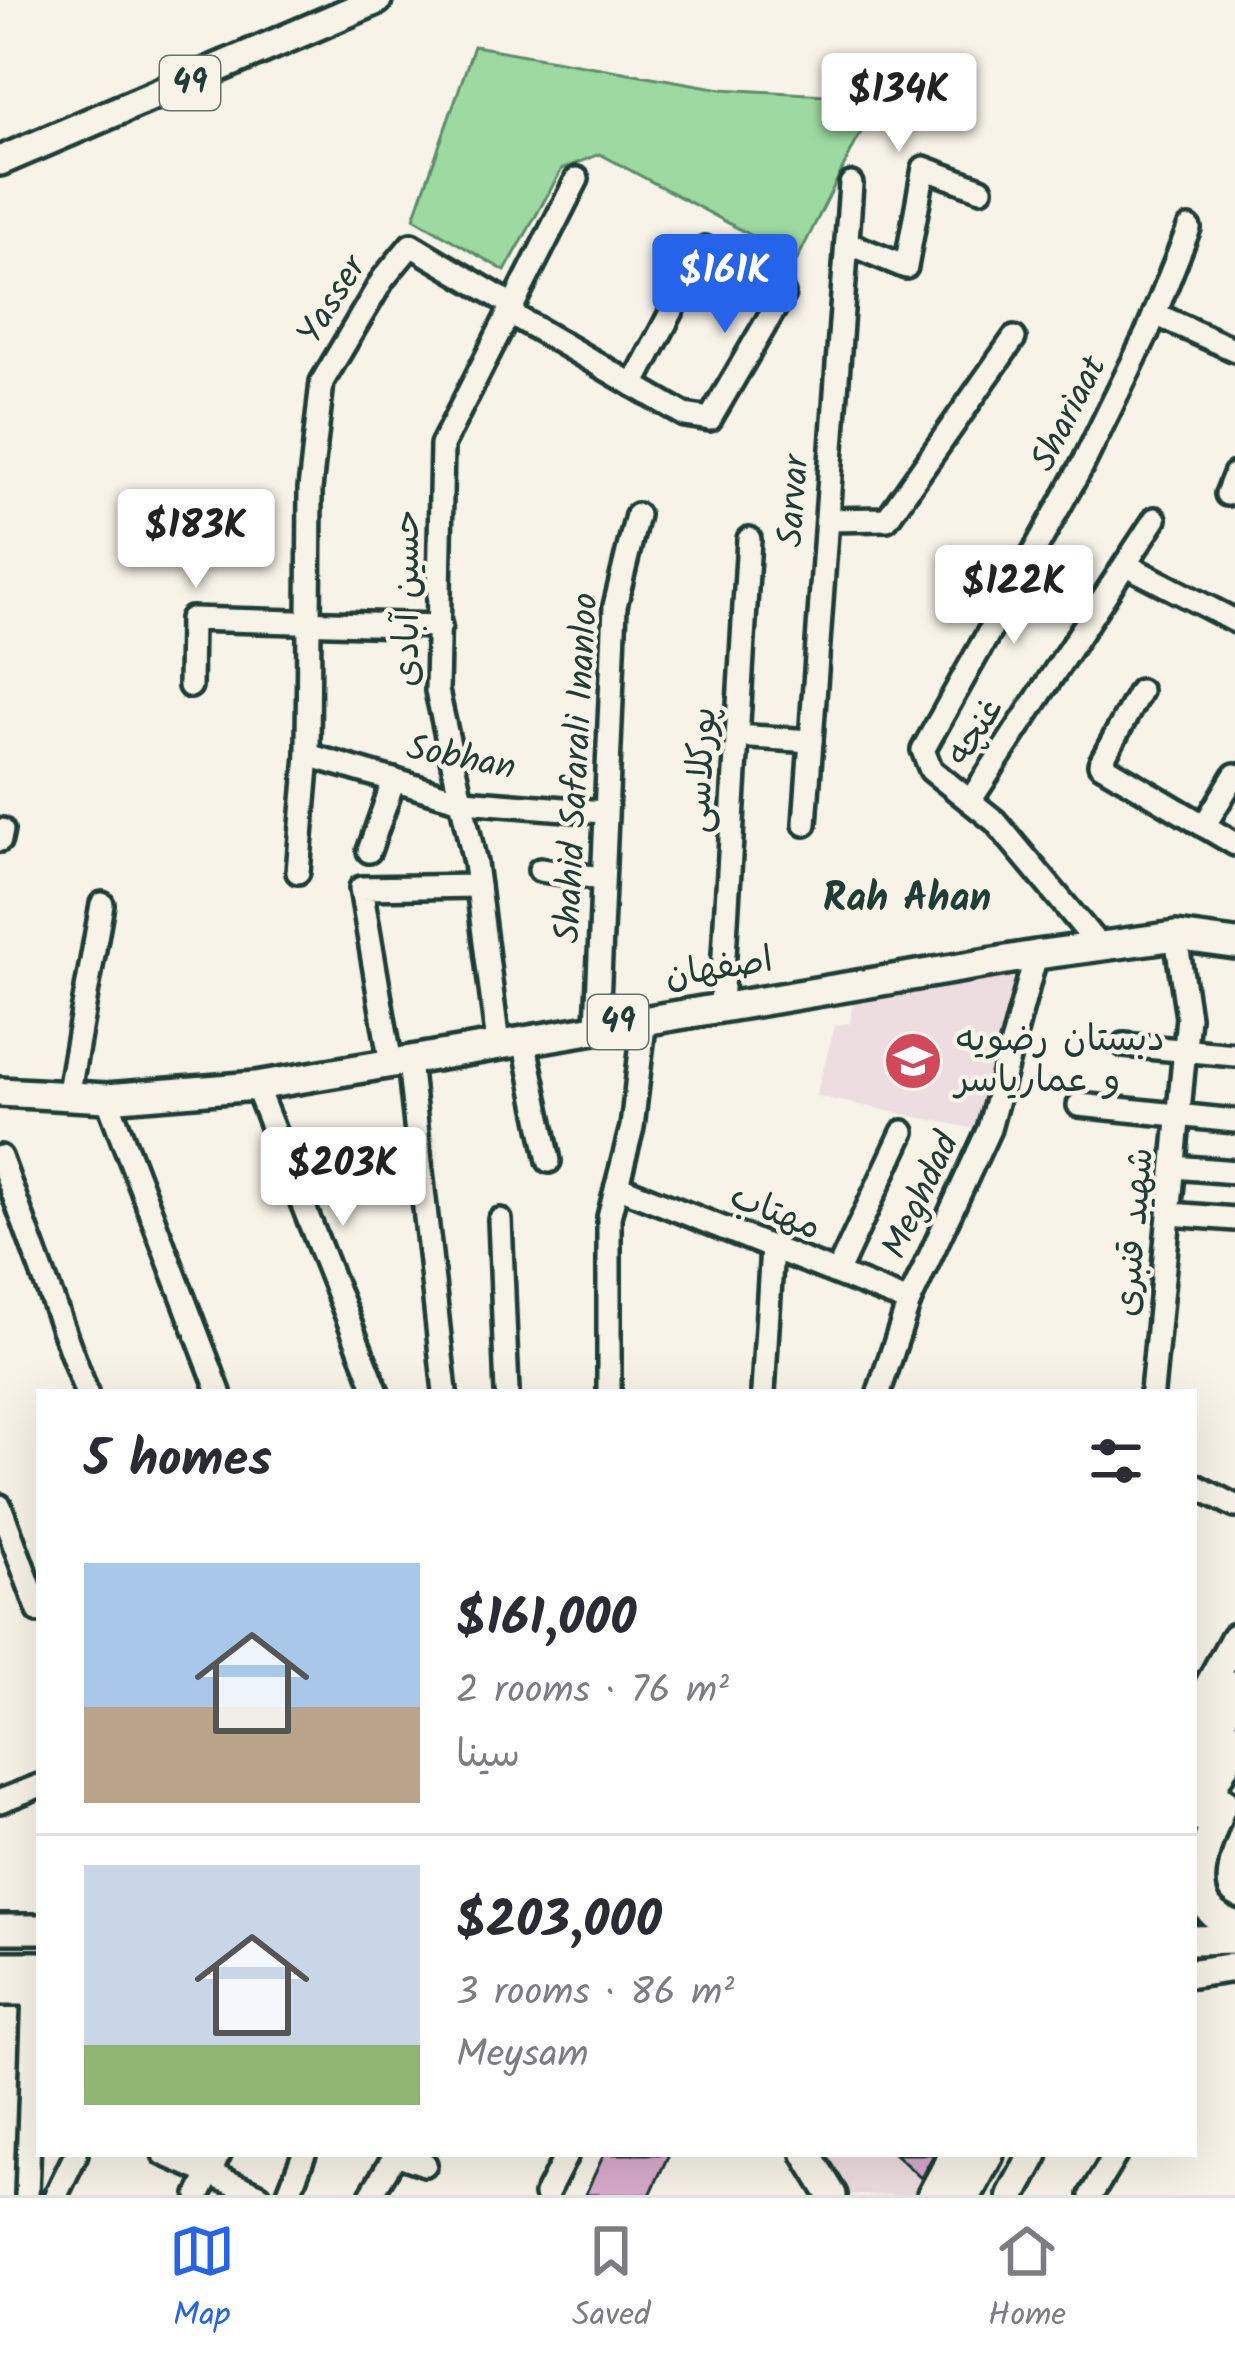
<!DOCTYPE html>
<html lang="en">
<head>
<meta charset="utf-8">
<style>
	:root { --surface:#fff; --page:#f2f2f3; --text:#2b2b33; --muted:#7c7c81; --line:#e1e1e2; --accent:#2563eb }
	body { margin:0; font-family:Kalam,"Playpen Sans Arabic",sans-serif; background:var(--page); color:var(--text); height:100vh; display:flex; flex-direction:column; font-size:45px; white-space:nowrap }
	* { box-sizing:border-box; margin:0 }
	p { font-size:39px; color:var(--muted) }
	.icon { flex:none; width:66px; height:66px; fill:none; stroke:currentColor; stroke-width:2; stroke-linecap:round; stroke-linejoin:round }
	.map { position:relative; flex:1; overflow:hidden }
	.sheet { position:absolute; left:36px; top:1389px; width:1161px; height:768px; display:flex; flex-direction:column; background:var(--surface); border-radius:0px; box-shadow:0 12px 48px #0002 }
	.sheet>* { flex:none }
	.price { position:absolute; translate:-50% -102px; padding:0 27px; border-radius:12px; background:#fff; color:#222; font-size:39px; line-height:78px; filter:drop-shadow(0 3px 6px #0008) }
	.price::after { content:''; position:absolute; left:50%; top:72px; width:36px; height:27px; margin-left:-18px; background:inherit; clip-path:polygon(0 0,100% 0,50% 100%) }
	.price.current { background:var(--accent); color:#fff }
	ul { padding:0; list-style:none }
	li { display:flex; align-items:center; gap:36px; height:300px; padding:0 48px }
	li+li { border-top:3px solid var(--line) }
	li span { display:grid; place-items:center; flex:none; width:336px; height:240px; border-radius:0px; color:#555 }
	li>.icon { margin-inline-start:auto }
	span .icon { width:144px; height:144px; fill:#fffc; stroke-width:1 }
	li b { font-size:51px }
	h2 { display:flex; justify-content:space-between; align-items:center; height:144px; padding:0 48px; font-size:51px }
	.menu { display:flex; justify-content:space-around; align-items:center; height:168px; border-top:3px solid var(--line); background:var(--surface); font-size:33px; color:var(--muted) }
	.menu a { display:grid; justify-items:center; gap:6px }
	.menu .current { color:var(--accent) }
	.map>svg:first-child { display:block }
	.built { fill:#eedde0 }
	.green { fill:#9ddaa1; stroke:#5e8c6a; stroke-width:3 }
	.building { fill:#d8aacc; stroke:#1f3d34; stroke-width:3 }
	.lines { fill:none; stroke-linecap:round; stroke-linejoin:round }
	.minor-casing { stroke:#1f3d34; stroke-width:30 }
	.major-casing { stroke:#1f3d34; stroke-width:36 }
	.highway-casing { stroke:#1f3d34; stroke-width:42 }
	.minor { stroke:#f7f3e8; stroke-width:21 }
	.major { stroke:#f7f3e8; stroke-width:27 }
	.highway { stroke:#f7f3e8; stroke-width:33 }
	.labels { text-anchor:middle; dominant-baseline:central; stroke-width:9; stroke-linejoin:round; paint-order:stroke }
	.shield { fill:#f7f3e8; stroke:#60746a; stroke-width:3 }
	.shield-label { font-size:33px; font-weight:bold; fill:#1f3d34 }
	.street-label { font-size:36px; fill:#1f3d34; stroke:#f7f3e8 }
	.poi-label { font-size:36px; fill:#1f3d34; stroke:#f7f3e8; text-anchor:start }
	.neighbourhood-label { font-size:39px; font-weight:bold; fill:#1f3d34; stroke:#f7f3e8 }
</style>
</head>
<body>
<div class="map">
<svg width="1235" height="2195" viewBox="0 0 1235 2195">
	<rect width="100%" height="100%" fill="#f7f3e8"/>
	<filter id="ink" filterUnits="userSpaceOnUse"><feTurbulence type="fractalNoise" baseFrequency=".00833" numOctaves="2"/><feDisplacementMap in="SourceGraphic" scale="24" xChannelSelector="R" yChannelSelector="G"/><feConvolveMatrix kernelMatrix="1 2 1 2 8 2 1 2 1" color-interpolation-filters="sRGB"/></filter>
	<g filter="url(#ink)">
		<!-- built -->
		<g class="built">
			<polygon points="1026,973 981,1130 816,1096 835,1025 850,1023 853,996"/>
			<polygon points="807,2154 954,2154 932,2195 832,2195"/>
		</g>
		<!-- green -->
		<polygon class="green" points="474,46 721,89 878,98 797,260 600,154 562,169 505,271 414,218"/>
		<!-- building -->
		<g class="building">
			<polygon points="604,2154 669,2154 650,2195 585,2195"/>
			<polygon points="895,2154 934,2154 921,2178"/>
		</g>
		<g class="lines">
			<defs>
				<g id="minor">
					<polyline points="847,243 906,267 924,168 981,189"/>
					<polyline points="508,312 685,415 710,419 783,294"/>
					<polyline points="1155,314 1235,350"/>
					<polyline points="633,385 705,248"/>
					<polyline points="1227,494 1235,474"/>
					<polyline points="827,520 887,519 1014,338"/>
					<polyline points="1126,565 1235,621"/>
					<polyline points="190,686 191,619 440,626"/>
					<polyline points="1140,691 1100,764 1235,844"/>
					<polyline points="737,736 811,741"/>
					<polyline points="308,755 464,801 603,812"/>
					<polyline points="970,801 1155,519"/>
					<polyline points="805,824 851,184"/>
					<polyline points="1204,826 1235,775"/>
					<polyline points="0,840 2,830"/>
					<polyline points="369,851 394,780"/>
					<polyline points="540,870 601,878"/>
					<polyline points="298,872 308,755 310,489 322,382 383,279 411,245 512,305"/>
					<polyline points="1099,946 995,821 931,770 923,750 1083,464 1148,331 1189,228"/>
					<polyline points="721,1005 749,539"/>
					<polyline points="597,1026 615,606 637,515"/>
					<polyline points="524,1040 549,1161"/>
					<polyline points="498,1044 475,863 437,691 442,445 577,179"/>
					<polyline points="1124,1045 1235,1055"/>
					<polyline points="409,1061 445,1392"/>
					<polyline points="391,1064 361,888 478,886"/>
					<polyline points="256,1086 377,1392"/>
					<polyline points="68,1097 102,904"/>
					<polyline points="107,1098 219,1392"/>
					<polyline points="1079,1105 1235,1121"/>
					<polyline points="0,1157 86,1392"/>
					<polyline points="1174,1167 1235,1172"/>
					<polyline points="617,1186 909,1302"/>
					<polyline points="1170,1214 1235,1219"/>
					<polyline points="500,1220 507,1392"/>
					<polyline points="837,1273 903,1132"/>
					<polyline points="609,1392 609,1217 632,1127 645,1017"/>
					<polyline points="763,1392 772,1247"/>
					<polyline points="879,1392 909,1302 989,1129 1036,955"/>
					<polyline points="1152,1392 1188,1017 1176,936"/>
					<polyline points="1194,1485 1235,1506"/>
					<polyline points="0,1506 39,1611"/>
					<polyline points="0,1801 39,1786"/>
					<polyline points="164,2154 259,2195"/>
					<polyline points="27,2195 34,1991"/>
					<polyline points="56,2195 76,2154"/>
					<polyline points="199,2195 219,2154"/>
					<polyline points="288,2195 304,2154"/>
					<polyline points="371,2195 396,2154 425,2164"/>
					<polyline points="546,2195 567,2154"/>
					<polyline points="1091,2195 1116,2154"/>
				</g>
				<g id="major">
					<polyline points="0,161 377,0"/>
					<polyline points="0,1092 107,1098 256,1086 1036,955 1176,936 1235,944"/>
					<polyline points="1194,1714 1235,1638"/>
					<path d="M1223,1801C1209,1840 1175,1908 1235,1925"/>
					<polyline points="0,1929 39,1929"/>
					<polyline points="1194,1940 1235,1939"/>
					<polyline points="0,1966 39,1966"/>
					<polyline points="1194,1973 1235,1967"/>
					<polyline points="0,1991 39,1991"/>
					<polyline points="807,2154 832,2195"/>
					<polyline points="932,2195 954,2154"/>
					<polyline points="1012,2195 1034,2154"/>
				</g>
				<g id="highway">
					<polyline points="1194,1763 1235,1688"/>
					<polyline points="1194,1814 1235,1739"/>
					<polyline points="964,2195 986,2154"/>
				</g>
			</defs>
			<!-- minor casing -->
			<use href="#minor" class="minor-casing"/>
			<!-- major casing -->
			<use href="#major" class="major-casing"/>
			<!-- highway casing -->
			<use href="#highway" class="highway-casing"/>
			<!-- minor -->
			<use href="#minor" class="minor"/>
			<!-- major -->
			<use href="#major" class="major"/>
			<!-- highway -->
			<use href="#highway" class="highway"/>
		</g>
	</g>
	<!-- icons -->
	<defs>
		<symbol id="school-disc" viewBox="-11 -11 22 22"><circle r="9.5" fill="#d1495b" stroke="#f7f3e8"/><path d="M0-5L7-2L0 1L-7-2ZM-4 1L0 2.5L4 1V4Q0 6-4 4Z" fill="#fff"/></symbol>
	</defs>
	<g fill-rule="evenodd">
		<use href="#school-disc" x="880" y="1028" width="66" height="66"/>
	</g>
	<g class="labels">
		<!-- shield labels -->
		<g class="shield">
			<rect x="160" y="56" width="60" height="54" rx="9"/>
			<rect x="588" y="995" width="60" height="54" rx="9"/>
		</g>
		<g class="shield-label">
			<text x="190" y="83">49</text>
			<text x="618" y="1022">49</text>
		</g>
		<!-- street labels -->
		<g class="street-label">
			<text transform="translate(333 301) rotate(-58)">Yasser</text>
			<text transform="translate(1070 414) rotate(-63)">Shariaat</text>
			<text transform="translate(795 501) rotate(-86)">Sarvar</text>
			<text transform="translate(408 598) rotate(-90)">حسین آبادی</text>
			<text transform="translate(976 732) rotate(-57)">غنچه</text>
			<text transform="translate(461 759) rotate(11)">Sobhan</text>
			<text transform="translate(578 768) rotate(-87)">Shahid Safarali Inanloo</text>
			<text transform="translate(702 770) rotate(-87)">پورکلاسی</text>
			<text transform="translate(719 969) rotate(-9)">اصفهان</text>
			<text transform="translate(922 1196) rotate(-65)">Meghdad</text>
			<text transform="translate(775 1213) rotate(22)">مهتاب</text>
			<text transform="translate(1135 1232) rotate(-85)">شهید قنبری</text>
		</g>
		<!-- poi labels -->
		<g class="poi-label">
			<text x="955" y="1040">دبستان رضویه<tspan x="955" dy="41">و عماریاسر</tspan></text>
		</g>
		<!-- neighbourhood labels -->
		<g class="neighbourhood-label">
			<text x="907" y="900">Rah Ahan</text>
		</g>
	</g>
</svg>
<b class="price" style="left:899px;top:155px">$134K</b>
<b class="price current" style="left:725px;top:336px">$161K</b>
<b class="price" style="left:196px;top:591px">$183K</b>
<b class="price" style="left:1014px;top:647px">$122K</b>
<b class="price" style="left:343px;top:1229px">$203K</b>
<section class="sheet">
<h2>5 homes<svg class="icon" aria-label="filters" viewBox="0 0 24 24"><path d="M4 7h16M4 17h16"/><circle cx="9" cy="7" r="2"/><circle cx="15" cy="17" r="2"/></svg></h2>
<ul>
<li><span style="background:linear-gradient(#a9c7e8 60%,#b9a48a 0)"><svg class="icon" aria-label="home" viewBox="0 0 24 24"><path d="M3 11l9-7 9 7M6 9v11h12V9"/></svg></span><div><b>$161,000</b><p>2 rooms · 76 m²</p><p>سینا</p></div></li>
<li><span style="background:linear-gradient(#c9d6e8 75%,#8fb573 0)"><svg class="icon" aria-label="home" viewBox="0 0 24 24"><path d="M3 11l9-7 9 7M6 9v11h12V9"/></svg></span><div><b>$203,000</b><p>3 rooms · 86 m²</p><p>Meysam</p></div></li>
</ul>
</section>
</div>
<nav class="menu">
<a class="current"><svg class="icon" aria-label="map" viewBox="0 0 24 24"><path d="M3 6l6-2 6 2 6-2v14l-6 2-6-2-6 2zM9 4v14M15 6v14"/></svg>Map</a>
<a><svg class="icon" aria-label="saved" viewBox="0 0 24 24"><path d="M7 4h10v16l-5-4-5 4z"/></svg>Saved</a>
<a><svg class="icon" aria-label="home" viewBox="0 0 24 24"><path d="M3 11l9-7 9 7M6 9v11h12V9"/></svg>Home</a>
</nav>
</body>
</html>
